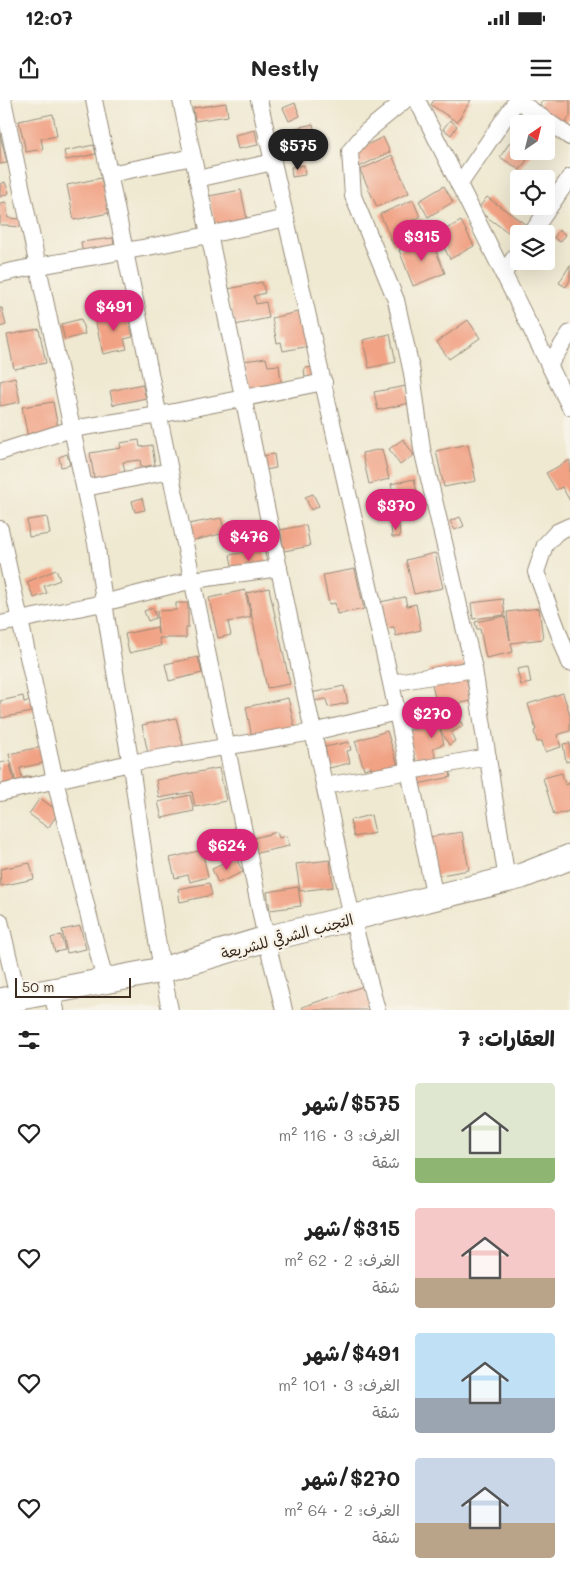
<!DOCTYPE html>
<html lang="ar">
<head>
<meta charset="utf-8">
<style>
	:root { --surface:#fff; --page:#f2f2f2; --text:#222; --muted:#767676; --accent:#db2777 }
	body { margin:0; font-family:Mali,"Playpen Sans Arabic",sans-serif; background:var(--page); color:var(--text); direction:rtl; height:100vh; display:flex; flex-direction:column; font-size:19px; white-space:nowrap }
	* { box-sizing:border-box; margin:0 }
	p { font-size:16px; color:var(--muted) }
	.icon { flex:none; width:28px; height:28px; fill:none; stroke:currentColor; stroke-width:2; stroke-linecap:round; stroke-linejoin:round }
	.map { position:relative; height:910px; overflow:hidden; direction:ltr }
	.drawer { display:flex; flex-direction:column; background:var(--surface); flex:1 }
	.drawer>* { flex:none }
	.needle { width:32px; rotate:35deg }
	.controls { position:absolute; left:510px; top:15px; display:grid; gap:10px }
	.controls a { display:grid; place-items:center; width:45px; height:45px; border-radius:5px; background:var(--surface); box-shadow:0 5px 20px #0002; font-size:25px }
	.scale { position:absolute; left:15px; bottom:12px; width:116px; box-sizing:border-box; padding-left:5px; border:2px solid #3b2a1e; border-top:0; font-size:14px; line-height:18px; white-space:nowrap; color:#3b2a1e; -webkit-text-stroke:4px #f7f3e8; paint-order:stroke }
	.price { position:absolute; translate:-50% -42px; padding:0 11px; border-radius:18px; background:var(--accent); color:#fff; font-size:16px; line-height:32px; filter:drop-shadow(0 1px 2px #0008) }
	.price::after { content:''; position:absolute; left:50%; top:30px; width:15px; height:11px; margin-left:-8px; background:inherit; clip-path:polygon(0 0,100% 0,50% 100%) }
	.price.active { background:#222; color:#fff }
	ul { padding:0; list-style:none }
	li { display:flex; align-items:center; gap:15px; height:125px; padding:0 15px }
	li span { display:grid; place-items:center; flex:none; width:140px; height:100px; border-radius:5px; color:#555 }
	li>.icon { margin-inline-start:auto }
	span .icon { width:60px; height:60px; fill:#fffc; stroke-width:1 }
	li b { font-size:21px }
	h2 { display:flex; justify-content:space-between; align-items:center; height:60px; padding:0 15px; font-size:21px }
	.status { display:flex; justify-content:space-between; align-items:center; height:35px; padding:0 25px; background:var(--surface); direction:ltr }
	.status svg { height:14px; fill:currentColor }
	header { display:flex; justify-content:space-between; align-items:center; height:65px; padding:0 15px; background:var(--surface); font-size:22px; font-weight:800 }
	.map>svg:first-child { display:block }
	.building { fill:#f1a284 }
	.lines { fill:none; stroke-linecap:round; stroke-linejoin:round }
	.minor-casing { stroke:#958a78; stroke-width:18 }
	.primary-casing { stroke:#958a78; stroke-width:27 }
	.minor { stroke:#fff; stroke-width:16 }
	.primary { stroke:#fff; stroke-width:25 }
	.labels { text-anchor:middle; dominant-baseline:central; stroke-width:5; stroke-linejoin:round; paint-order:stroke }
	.street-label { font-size:15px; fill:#3b2a1e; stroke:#f7f3e8 }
</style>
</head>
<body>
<div class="status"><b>12:07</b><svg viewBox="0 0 49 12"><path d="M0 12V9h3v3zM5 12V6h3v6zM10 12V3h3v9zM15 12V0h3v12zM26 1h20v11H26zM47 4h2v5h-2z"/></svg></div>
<header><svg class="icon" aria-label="menu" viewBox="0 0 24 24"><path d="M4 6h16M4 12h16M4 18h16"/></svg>Nestly<svg class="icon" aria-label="share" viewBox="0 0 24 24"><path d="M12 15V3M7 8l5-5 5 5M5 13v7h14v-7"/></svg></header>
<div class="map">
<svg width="570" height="910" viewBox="0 0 570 910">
	<rect width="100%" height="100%" fill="#f7f3e8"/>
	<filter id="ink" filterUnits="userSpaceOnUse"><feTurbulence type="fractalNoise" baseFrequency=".02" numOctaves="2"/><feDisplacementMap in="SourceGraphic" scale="10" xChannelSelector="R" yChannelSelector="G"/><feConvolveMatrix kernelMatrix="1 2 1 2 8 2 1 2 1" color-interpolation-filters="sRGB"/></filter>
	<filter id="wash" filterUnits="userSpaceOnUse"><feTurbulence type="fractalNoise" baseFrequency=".0096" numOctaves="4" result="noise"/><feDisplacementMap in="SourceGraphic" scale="20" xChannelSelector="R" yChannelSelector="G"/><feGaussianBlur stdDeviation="1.12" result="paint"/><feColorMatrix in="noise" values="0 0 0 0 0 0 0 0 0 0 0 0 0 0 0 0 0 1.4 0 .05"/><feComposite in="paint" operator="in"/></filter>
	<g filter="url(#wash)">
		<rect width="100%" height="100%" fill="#efe9d1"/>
		<g id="blocks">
			<!-- building -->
			<g class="building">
				<polygon points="434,0 471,0 457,22 431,5"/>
				<polygon points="543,0 570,0 570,16 560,31 534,13"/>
				<polygon points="226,3 228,16 195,21 193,8"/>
				<polygon points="295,3 300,16 289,21 283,8"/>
				<polygon points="53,14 57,36 41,39 43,49 26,52 19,21"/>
				<polygon points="450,20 457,26 451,35 443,29"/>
				<polygon points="313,24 320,56 293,62 286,30"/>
				<polygon points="519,29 519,51 533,51 520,70 500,57"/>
				<polygon points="255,30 258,45 238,49 235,35"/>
				<polygon points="0,35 7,63 0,64"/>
				<polygon points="383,37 390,52 359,67 351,53"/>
				<polygon points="94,45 96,54 66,60 64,51"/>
				<polygon points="392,55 409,93 377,107 360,70"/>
				<polygon points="304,65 305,75 292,77 291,67"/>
				<polygon points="101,78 109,113 74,120 67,85"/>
				<polygon points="5,82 9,93 0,97 0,84"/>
				<polygon points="444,86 453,102 428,117 419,101"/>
				<polygon points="241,90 249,129 218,136 209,96"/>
				<polygon points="487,97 532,129 528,134 519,134 519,140 477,110"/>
				<polygon points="413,100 420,117 393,129 422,119 427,133 393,144 380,114"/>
				<polygon points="6,102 8,118 21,119 20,127 8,126 8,125 0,125 0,103"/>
				<polygon points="461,121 474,146 450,159 437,134"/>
				<polygon points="559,130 566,135 560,142 554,138"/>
				<polygon points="430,137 445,173 413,186 399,150"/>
				<polygon points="113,138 116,157 84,161 81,142"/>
				<polygon points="570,165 570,180 566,187 559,183"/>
				<polygon points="262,182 265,193 254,196 256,204 266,202 269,218 235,225 228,189"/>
				<polygon points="0,208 2,208 6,225 0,227"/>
				<polygon points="302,211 310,246 283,251 281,242 277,243 272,218"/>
				<polygon points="127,212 133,237 124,239 127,249 103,254 95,219"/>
				<polygon points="81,219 85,234 65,240 61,224"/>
				<polygon points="468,220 480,238 449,259 437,242"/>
				<polygon points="39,229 46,263 14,269 7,235"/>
				<polygon points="390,234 396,262 369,268 363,240"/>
				<polygon points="266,258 268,266 279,265 282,287 249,292 244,261"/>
				<polygon points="316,267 317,286 306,287 304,268"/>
				<polygon points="15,277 20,302 0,306 0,281"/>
				<polygon points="142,284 146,298 113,305 110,291"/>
				<polygon points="406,286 410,303 378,310 374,292"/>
				<polygon points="53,302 60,338 29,343 22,307"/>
				<polygon points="403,339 414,355 400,365 389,349"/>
				<polygon points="139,340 140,347 152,345 155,365 141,367 140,360 123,362 127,384 96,389 90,353 121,348 120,343"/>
				<polygon points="468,344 476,381 444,387 436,351"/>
				<polygon points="382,349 389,379 369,384 362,353"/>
				<polygon points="67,354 70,365 61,367 59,357"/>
				<polygon points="274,354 276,368 265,370 262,356"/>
				<polygon points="570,360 570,401 562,387 556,390 546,373"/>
				<polygon points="414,379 419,400 396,405 391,384"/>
				<polygon points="313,394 319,406 311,410 305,397"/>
				<polygon points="142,398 145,410 135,412 132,401"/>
				<polygon points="47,417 50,434 29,437 27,420"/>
				<polygon points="460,417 464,426 455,430 450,421"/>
				<polygon points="221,418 225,433 191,441 188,424"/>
				<polygon points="306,425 310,446 284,451 280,430"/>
				<polygon points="391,425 399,425 400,437 392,437"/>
				<polygon points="264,448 268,468 234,475 230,455"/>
				<polygon points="435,453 443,488 414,494 406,460"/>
				<polygon points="355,469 364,509 337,514 335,503 329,504 323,475"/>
				<polygon points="56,470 60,480 44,486 47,493 34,498 27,482"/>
				<polygon points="269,488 290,584 267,588 247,493"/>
				<polygon points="245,490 251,517 228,522 231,535 218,538 209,498"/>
				<polygon points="405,497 407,506 416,504 421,530 396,536 394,527 385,528 380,502"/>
				<polygon points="503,499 505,515 473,519 471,503"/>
				<polygon points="176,503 188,503 188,528 186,528 186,538 159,538 161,546 129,553 125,534 157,527 158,534 157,511 176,510"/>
				<polygon points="153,508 156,518 148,521 144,511"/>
				<polygon points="539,508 543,539 511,543 513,552 486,558 480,529 477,529 475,522 505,516 510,540 507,512"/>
				<polygon points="198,557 202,573 169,581 165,564"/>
				<polygon points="463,562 471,601 437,608 429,569"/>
				<polygon points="528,567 531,583 521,585 517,569"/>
				<polygon points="344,586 348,603 328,607 326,599 313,601 311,593"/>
				<polygon points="563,593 570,615 570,631 557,635 561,647 545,652 542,641 537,642 534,631 536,630 528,604"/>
				<polygon points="23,596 24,602 34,600 36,611 1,618 0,601"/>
				<polygon points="288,598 295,628 252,637 246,607"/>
				<polygon points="458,616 463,626 451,633 455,641 449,645 440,629 444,644 433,648 436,659 417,664 407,631 438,622 439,626"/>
				<polygon points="176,618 186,656 150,663 142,625"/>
				<polygon points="387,631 399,669 374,676 371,667 364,669 355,641"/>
				<polygon points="349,642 351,650 347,651 350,663 329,668 325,647"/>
				<polygon points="570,643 570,661 566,662 563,644"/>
				<polygon points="40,647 44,663 20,668 22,678 30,676 33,689 18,692 9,654"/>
				<polygon points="9,661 17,692 5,695 2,683 0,684 0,663"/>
				<polygon points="448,661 451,677 418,684 414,668"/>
				<polygon points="219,668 226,701 195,707 192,692 159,698 156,680"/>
				<polygon points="562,673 565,685 570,683 570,711 554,715 543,678"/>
				<polygon points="190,695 194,711 162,718 158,702"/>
				<polygon points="40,698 59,712 48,728 29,714"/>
				<polygon points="371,715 375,733 354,737 350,720"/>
				<polygon points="277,732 279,738 287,736 289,746 257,753 254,738"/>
				<polygon points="462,732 469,770 435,776 429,737"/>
				<polygon points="226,745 227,752 205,756 204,749"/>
				<polygon points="202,750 208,777 190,782 188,775 175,778 170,758"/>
				<polygon points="236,758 243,772 218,783 212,769"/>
				<polygon points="330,760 333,787 300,791 296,764"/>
				<polygon points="30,763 34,779 1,786 0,769"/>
				<polygon points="209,783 212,795 180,802 178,789"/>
				<polygon points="298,787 301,806 270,810 267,792"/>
				<polygon points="80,826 86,849 67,853 62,830"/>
				<polygon points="61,835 65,850 55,852 51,838"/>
				<polygon points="364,886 372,910 304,910 302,907"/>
			</g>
		</g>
	</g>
	<g filter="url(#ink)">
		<use href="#blocks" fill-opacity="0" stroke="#958a78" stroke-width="1"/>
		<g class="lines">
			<defs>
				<g id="minor">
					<path d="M3,0L97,448C105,521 119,593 131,666C143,747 153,829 170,910"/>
					<polyline points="94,0 266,839 284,910"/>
					<polyline points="181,0 352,818 377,910"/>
					<polyline points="259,0 391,583 435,798"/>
					<polyline points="405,0 366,32 350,51 353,96 396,200 412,273 422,349 474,569 507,780"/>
					<polyline points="417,0 570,307"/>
					<polyline points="517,0 570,37"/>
					<polyline points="110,74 193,57"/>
					<polyline points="197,79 273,62"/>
					<polyline points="459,85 517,0"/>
					<polyline points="531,134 570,77"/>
					<path d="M0,174C41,164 83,159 125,151C179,142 233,130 286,118"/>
					<polyline points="503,174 519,151"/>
					<polyline points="549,265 570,233"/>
					<polyline points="0,352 72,329 159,315 324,282"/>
					<polyline points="85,388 170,371"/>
					<polyline points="570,426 557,432 545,445 536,472 570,563"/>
					<polyline points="0,429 55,680 105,881"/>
					<polyline points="0,524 103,503 193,480 279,468"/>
					<polyline points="391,583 474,569"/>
					<polyline points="325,686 488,657"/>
					<polyline points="0,693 130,663 313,632 397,612"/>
					<polyline points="0,821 18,897"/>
					<polyline points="51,891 56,910"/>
				</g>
				<polyline id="primary" points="0,901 162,870 266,839 522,776 570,757"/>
			</defs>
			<!-- minor casing -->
			<use href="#minor" class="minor-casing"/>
			<!-- primary casing -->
			<use href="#primary" class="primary-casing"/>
			<!-- minor -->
			<use href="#minor" class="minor"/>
			<!-- primary -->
			<use href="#primary" class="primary"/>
		</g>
	</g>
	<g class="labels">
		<!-- street labels -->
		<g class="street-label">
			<text transform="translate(287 836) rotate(-15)">التجنب الشرقي للشريعة</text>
		</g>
	</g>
</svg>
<div class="controls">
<a><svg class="needle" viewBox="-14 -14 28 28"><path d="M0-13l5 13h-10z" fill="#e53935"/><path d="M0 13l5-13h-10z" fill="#767676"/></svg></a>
<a><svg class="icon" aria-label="locate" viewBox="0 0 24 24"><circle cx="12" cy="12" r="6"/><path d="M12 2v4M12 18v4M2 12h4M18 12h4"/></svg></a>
<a><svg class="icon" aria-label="layers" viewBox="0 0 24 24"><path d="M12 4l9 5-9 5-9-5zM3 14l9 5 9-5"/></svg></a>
</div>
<div class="scale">50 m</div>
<b class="price active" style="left:298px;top:71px">$575</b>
<b class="price" style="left:422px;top:162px">$315</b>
<b class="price" style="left:114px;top:232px">$491</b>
<b class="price" style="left:396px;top:431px">$370</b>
<b class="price" style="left:249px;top:462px">$476</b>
<b class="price" style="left:432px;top:639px">$270</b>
<b class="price" style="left:227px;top:771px">$624</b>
</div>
<section class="drawer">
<h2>العقارات: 7<svg class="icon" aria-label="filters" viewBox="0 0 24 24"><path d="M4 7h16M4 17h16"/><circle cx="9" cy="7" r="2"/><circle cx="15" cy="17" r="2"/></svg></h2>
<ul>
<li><span style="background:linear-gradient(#dfe7d0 75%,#8fb573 0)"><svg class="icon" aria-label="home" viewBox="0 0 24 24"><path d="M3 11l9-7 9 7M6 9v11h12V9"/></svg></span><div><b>$575/شهر</b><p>الغرف: 3 · 116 m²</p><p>شقة</p></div><svg class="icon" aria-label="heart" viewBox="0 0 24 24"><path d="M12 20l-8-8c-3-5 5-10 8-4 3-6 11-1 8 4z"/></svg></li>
<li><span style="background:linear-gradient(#f6c9c9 70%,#b9a48a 0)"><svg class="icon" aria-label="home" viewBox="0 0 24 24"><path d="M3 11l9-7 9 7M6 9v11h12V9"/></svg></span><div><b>$315/شهر</b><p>الغرف: 2 · 62 m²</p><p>شقة</p></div><svg class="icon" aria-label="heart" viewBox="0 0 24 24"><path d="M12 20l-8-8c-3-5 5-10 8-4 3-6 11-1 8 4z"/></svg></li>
<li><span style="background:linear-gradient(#bfe0f5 65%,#9aa5b1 0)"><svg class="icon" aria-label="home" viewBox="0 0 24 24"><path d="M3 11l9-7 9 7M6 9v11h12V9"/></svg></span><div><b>$491/شهر</b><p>الغرف: 3 · 101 m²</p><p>شقة</p></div><svg class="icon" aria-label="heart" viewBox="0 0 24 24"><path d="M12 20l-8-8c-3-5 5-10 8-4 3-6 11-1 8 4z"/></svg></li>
<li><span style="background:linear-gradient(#c9d6e8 65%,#b9a48a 0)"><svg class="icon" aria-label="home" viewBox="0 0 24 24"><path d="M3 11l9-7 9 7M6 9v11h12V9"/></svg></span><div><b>$270/شهر</b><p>الغرف: 2 · 64 m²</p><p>شقة</p></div><svg class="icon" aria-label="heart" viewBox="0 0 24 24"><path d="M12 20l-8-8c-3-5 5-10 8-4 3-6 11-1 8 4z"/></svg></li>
</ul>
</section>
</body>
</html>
